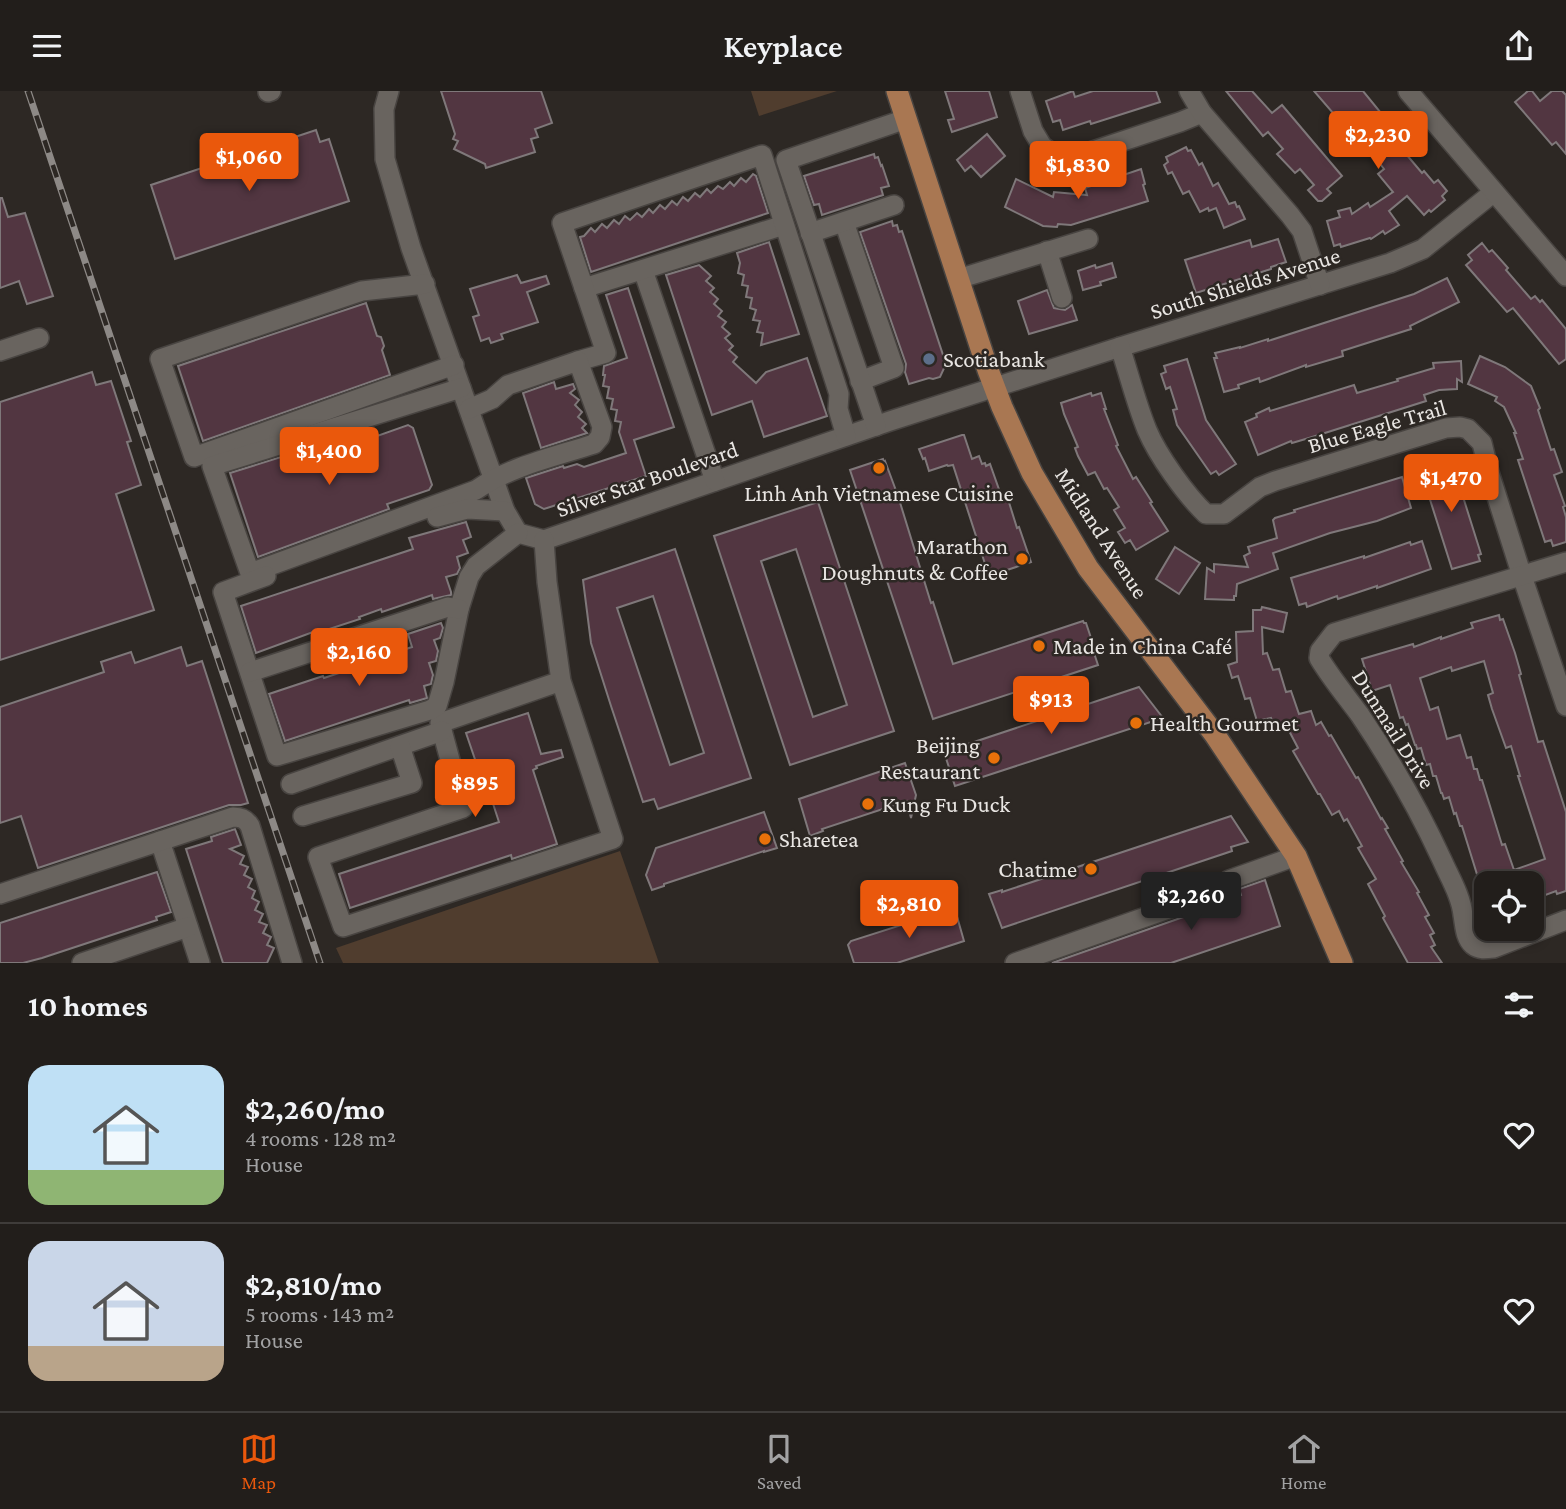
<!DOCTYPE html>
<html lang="en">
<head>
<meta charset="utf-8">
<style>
	:root { --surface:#221e1b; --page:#2a2724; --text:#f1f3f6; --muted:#a2a2a3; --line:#3f3c3a; --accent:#ea580c }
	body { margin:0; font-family:"Crimson Pro",serif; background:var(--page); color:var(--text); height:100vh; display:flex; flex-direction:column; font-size:26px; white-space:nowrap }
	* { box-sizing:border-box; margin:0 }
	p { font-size:23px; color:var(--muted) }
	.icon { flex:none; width:38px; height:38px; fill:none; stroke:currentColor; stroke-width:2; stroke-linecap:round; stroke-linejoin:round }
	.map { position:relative; height:872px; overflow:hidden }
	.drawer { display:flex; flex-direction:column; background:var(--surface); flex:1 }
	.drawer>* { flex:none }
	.controls { position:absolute; left:1474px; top:780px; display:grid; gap:14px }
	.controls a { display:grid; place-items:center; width:70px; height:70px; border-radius:14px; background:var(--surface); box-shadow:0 4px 10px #0003,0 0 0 2px var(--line); font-size:35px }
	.price { position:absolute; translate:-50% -60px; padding:0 16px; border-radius:7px; background:var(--accent); color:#fff; font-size:23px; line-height:46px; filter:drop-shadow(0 2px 4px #0008) }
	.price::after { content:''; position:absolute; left:50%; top:42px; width:21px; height:16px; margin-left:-10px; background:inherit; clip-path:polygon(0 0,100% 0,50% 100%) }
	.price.current { background:#222; color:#fff }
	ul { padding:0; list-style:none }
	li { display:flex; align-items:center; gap:21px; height:175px; padding:0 28px }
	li+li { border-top:2px solid var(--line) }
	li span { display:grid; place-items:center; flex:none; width:196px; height:140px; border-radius:21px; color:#555 }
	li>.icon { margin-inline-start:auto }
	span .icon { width:84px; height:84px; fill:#fffc; stroke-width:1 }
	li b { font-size:30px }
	h2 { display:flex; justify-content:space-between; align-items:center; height:84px; padding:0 28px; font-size:30px }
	header { display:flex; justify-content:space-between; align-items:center; height:91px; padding:0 28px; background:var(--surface); font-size:32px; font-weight:600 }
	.dock { display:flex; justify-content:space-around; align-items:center; height:98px; border-top:2px solid var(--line); background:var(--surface); font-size:19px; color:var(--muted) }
	.dock a { display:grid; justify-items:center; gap:4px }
	.dock .current { color:var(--accent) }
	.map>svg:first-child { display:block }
	.green { fill:#503d2e }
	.building { fill:#523641; stroke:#7f787a; stroke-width:2; fill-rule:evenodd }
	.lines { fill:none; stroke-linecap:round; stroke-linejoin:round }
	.minor-casing { stroke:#484441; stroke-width:22 }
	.major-casing { stroke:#484441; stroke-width:24 }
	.minor { stroke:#69645f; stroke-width:19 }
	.major { stroke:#a97752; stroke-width:21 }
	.rail-casing { stroke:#8d8986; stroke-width:7 }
	.rail { stroke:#2d2824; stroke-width:4.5; stroke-dasharray:13; stroke-linecap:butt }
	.service-dot { fill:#5c6f8a; stroke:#2d2824; stroke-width:2.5 }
	.food-dot { fill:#e8710a; stroke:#2d2824; stroke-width:2.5 }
	.labels { text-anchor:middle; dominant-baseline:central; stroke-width:5; stroke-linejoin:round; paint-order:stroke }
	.street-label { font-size:23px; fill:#e9e6e3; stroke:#2d2824 }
	.poi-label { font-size:23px; fill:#e9e6e3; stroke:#2d2824; text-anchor:start }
</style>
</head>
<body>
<header><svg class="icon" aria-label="menu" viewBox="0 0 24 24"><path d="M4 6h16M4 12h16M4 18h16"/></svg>Keyplace<svg class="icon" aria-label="share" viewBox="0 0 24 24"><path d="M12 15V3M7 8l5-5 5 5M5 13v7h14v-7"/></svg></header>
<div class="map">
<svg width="1566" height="872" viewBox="0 0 1566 872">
	<rect width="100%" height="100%" fill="#2d2824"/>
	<!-- green -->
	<g class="green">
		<polygon points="751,0 837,0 759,25"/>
		<polygon points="620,760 659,872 343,872 336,857"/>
	</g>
	<!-- building -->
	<g class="building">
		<polygon points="441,0 541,0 552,32 535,38 538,46 531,48 535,61 486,77 485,73 454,58 458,50 453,48 455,43"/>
		<polygon points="945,0 989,0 997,26 952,41 948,29 954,28"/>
		<polygon points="1073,0 1075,6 1093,0 1156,0 1160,11 1091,33 1090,30 1063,39 1060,29 1053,31 1046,10"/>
		<polygon points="1226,0 1252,0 1272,22 1282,14 1342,85 1327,98 1331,102 1322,110 1318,110 1308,99 1314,94 1300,78 1295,82 1277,63 1283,58 1268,41 1263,45"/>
		<polygon points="1314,0 1363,0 1385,27 1382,30 1399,52 1398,53 1406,63 1422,82 1424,80 1434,92 1438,89 1447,100 1442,105 1445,109 1431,121 1429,119 1424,124 1407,105 1389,120 1399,134 1385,143 1383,140 1371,148 1370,147 1341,156 1340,153 1334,155 1327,130 1340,126 1338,120 1350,117 1352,123 1368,112 1370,116 1393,101 1378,83 1384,78 1381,74 1360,49 1358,51"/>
		<polygon points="1528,0 1532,0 1540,10 1552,0 1562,0 1566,4 1566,63 1556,51 1552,54 1515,11"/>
		<polygon points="316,39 320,51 329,48 349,110 175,168 151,94"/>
		<polygon points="987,43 1005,65 981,86 971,75 965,80 957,69"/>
		<polygon points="1186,56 1188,60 1191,59 1199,74 1202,72 1213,95 1218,92 1229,113 1235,111 1237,116 1239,115 1245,128 1224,137 1216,117 1209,120 1208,117 1200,121 1189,100 1183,103 1172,81 1168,83 1164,74 1168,71 1166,66"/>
		<polygon points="874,63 875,67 878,66 881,75 882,74 889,95 881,97 883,104 822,124 819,113 814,114 804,85"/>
		<polygon points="1141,78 1145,93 1143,94 1148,110 1071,134 1058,133 1057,136 1043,135 1005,116 1016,88 1053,106 1054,101 1087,104 1085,97"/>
		<polygon points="753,83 756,85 768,122 591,181 580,146 584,145 591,137 595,141 602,133 607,137 614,129 619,133 625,125 630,129 637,122 642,126 649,118 653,122 660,114 665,118 672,110 677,114 683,106 688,110 695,102 700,106 707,98 711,102 718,95 723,98 730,91 734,95 741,87 746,91"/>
		<polygon points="0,107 2,107 8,126 25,122 53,205 27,213 19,190 0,197"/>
		<polygon points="892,130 893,135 897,134 899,141 902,140 946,273 940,286 933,288 929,287 909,293 905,281 906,273 860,141"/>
		<polygon points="1278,148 1286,171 1271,176 1271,178 1196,202 1185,169 1250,149 1252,156"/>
		<polygon points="769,151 799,243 761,254 763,242 757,241 760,230 753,229 756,219 750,217 752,207 746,206 748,195 742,194 744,184 738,182 740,172 737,162"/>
		<polygon points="1482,152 1489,161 1492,159 1508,177 1506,179 1531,208 1535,205 1540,211 1542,209 1566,238 1566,268 1559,273 1513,217 1507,221 1466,174 1472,169 1468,164"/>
		<polygon points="1112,172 1116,186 1100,191 1101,194 1083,199 1078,180 1095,174 1096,177"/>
		<polygon points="699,174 711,185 706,190 714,197 710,201 718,208 714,213 722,220 718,225 726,231 722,236 730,243 725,247 733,255 729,259 737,266 733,271 756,292 766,281 807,267 827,325 764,346 752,310 712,324 666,184"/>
		<polygon points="517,184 521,192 546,185 549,193 527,201 538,231 501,243 503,248 491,252 489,247 481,250 473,226 479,224 470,198"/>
		<polygon points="1447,187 1459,211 1410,235 1411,238 1342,260 1343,265 1306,276 1306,274 1260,291 1259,287 1238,294 1239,297 1224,301 1214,267 1217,267 1215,262 1240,256 1240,257 1268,248 1268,250 1414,203"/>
		<polygon points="628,197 674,336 634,349 646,385 544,418 535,413 526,387 563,375 564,377 577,373 584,376 626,362 619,341 621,331 615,330 617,319 611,318 613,308 607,307 609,296 603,295 605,284 603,284 604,275 627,267 606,204"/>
		<polygon points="1047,199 1054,217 1065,219 1072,214 1077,229 1029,243 1018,210"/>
		<polygon points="366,212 377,245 381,246 384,255 382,259 390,284 203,350 178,275"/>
		<polygon points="1480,265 1505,276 1531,295 1540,317 1538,319 1551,359 1554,358 1562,381 1554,384 1565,415 1563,416 1566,426 1566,451 1553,455 1551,449 1545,451 1518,369 1523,368 1514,342 1516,342 1504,316 1495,310 1497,306 1468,293"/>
		<polygon points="1187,268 1206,329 1236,373 1219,384 1216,380 1211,383 1177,334 1173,319 1177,318 1170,296 1166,298 1161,283 1166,281 1164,275"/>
		<polygon points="1461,270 1462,291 1457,288 1457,298 1439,299 1424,304 1426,310 1309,347 1292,352 1291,350 1258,364 1245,331 1257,326 1256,323 1269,317 1270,320 1354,294 1357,302 1398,290 1397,288 1434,277 1433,272"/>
		<polygon points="92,281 96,294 111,290 131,350 127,351 141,394 116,403 154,519 0,569 0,311"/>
		<polygon points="554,291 556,298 573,293 575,298 570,302 579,309 575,314 582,321 578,326 586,333 582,337 587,342 541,357 523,302"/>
		<polygon points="1091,302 1092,305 1101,302 1106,318 1104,318 1118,354 1116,355 1133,388 1136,386 1152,411 1150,412 1168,440 1136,459 1130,449 1125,452 1118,441 1125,437 1114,419 1119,416 1107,397 1104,398 1095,381 1088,384 1078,365 1075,357 1078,356 1064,323 1061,312"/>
		<polygon points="408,334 413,337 432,394 429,399 387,413 389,418 258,466 230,382 364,340 366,349"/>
		<polygon points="962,344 964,344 972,368 979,365 982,373 985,372 986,375 990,373 1001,404 1002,404 1003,406 1007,405 1017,437 1019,436 1031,471 992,484 991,481 988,482 953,374 948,375 947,374 929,380 925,367 923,368 919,358"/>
		<polygon points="883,368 884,371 885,370 898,405 931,512 933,511 953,573 1083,530 1084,532 1086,532 1096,562 1094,562 1098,574 933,628 850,379"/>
		<polygon points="1447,369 1449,375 1453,374 1481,463 1478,464 1480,470 1452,478 1420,377"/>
		<polygon points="1402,386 1411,417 1377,430 1330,442 1273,462 1278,478 1237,493 1236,505 1234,505 1234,509 1205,508 1207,477 1214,481 1214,473 1248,476 1244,465 1250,462 1248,456 1277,447 1273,429 1275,427 1295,421 1294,419"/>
		<path d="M818,411L894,640L790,674L714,445ZM796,458L847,614L813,626L761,470Z"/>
		<polygon points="466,431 471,446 463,449 468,462 457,466 460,477 457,483 446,486 451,501 451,504 433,508 432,504 382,521 381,518 359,526 360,528 314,543 313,541 256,562 241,515 413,458 409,447"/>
		<polygon points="1422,450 1431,478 1377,497 1377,495 1338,508 1337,505 1307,516 1306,512 1299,514 1291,487 1364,465 1364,467 1410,451 1411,454"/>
		<polygon points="1175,456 1200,472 1179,503 1156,488"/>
		<path d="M675,458L751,687L658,718L654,708L643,711L611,615L591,552L583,489ZM653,505L704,662L670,674L617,517Z"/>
		<polygon points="1262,516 1287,522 1283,541 1262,536 1263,563 1267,562 1273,579 1279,578 1286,601 1291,600 1299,623 1311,620 1316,634 1321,631 1329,645 1331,644 1356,687 1358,686 1381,728 1382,727 1388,737 1385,738 1403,770 1401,771 1419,801 1417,802 1429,824 1425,826 1434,842 1430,844 1435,854 1431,856 1442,872 1408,872 1383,827 1385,825 1368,793 1376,788 1358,757 1362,755 1347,728 1344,730 1339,720 1332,724 1320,703 1318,703 1293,660 1298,657 1287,636 1275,639 1271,627 1257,630 1250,607 1245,608 1238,585 1232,587 1228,574 1237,571 1236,541 1253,540 1253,519 1261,519"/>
		<path d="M1499,524L1500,529L1503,528L1515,562L1521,583L1519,584L1538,651L1543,650L1566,721V800L1557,803L1556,800L1540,806L1536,793H1480L1462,735H1460L1456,722L1454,723L1449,706L1444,708L1442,702H1441L1436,685H1433L1430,673L1426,674L1421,657L1417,658L1416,654H1415L1408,633L1406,634L1403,626L1400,627L1390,594L1372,600L1362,568L1413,553L1414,556L1441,546V548L1473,537L1471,532ZM1484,570L1493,602L1488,604L1492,618L1506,657L1511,655L1520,685H1518L1545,768L1514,779L1505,753L1502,754L1482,689H1480L1477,678H1474L1471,666L1467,667L1460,644L1447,648L1438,616L1430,619L1420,587L1451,576L1452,580Z"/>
		<polygon points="441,532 443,537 440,547 434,549 438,560 436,570 429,572 433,584 432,588 431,593 424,595 427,607 410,612 409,609 285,650 269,603 323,585 324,587 345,580 345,578 412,556 408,543"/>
		<polygon points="181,556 187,575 202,570 248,712 241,714 229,714 38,777 21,725 0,732 0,616 104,581 101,571 131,561 135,572"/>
		<polygon points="1139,596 1163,627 955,695 944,661"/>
		<polygon points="528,622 541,663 561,659 563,666 536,675 537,677 533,679 557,753 512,768 511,764 350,817 339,783 499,731 483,682 480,683 466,642"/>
		<polygon points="905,672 916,704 911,727 907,710 822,738 823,740 810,745 799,708"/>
		<polygon points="764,721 777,757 764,761 764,760 664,793 664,795 652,799 646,784 656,757"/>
		<polygon points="1231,725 1248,751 1231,756 1232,760 1002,837 989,803 1002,799 1002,801"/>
		<polygon points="235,738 241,754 230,758 244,765 240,773 248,776 244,784 252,788 248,796 255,800 252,807 259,811 255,819 263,823 259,831 267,834 263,842 271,846 267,854 274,857 267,872 223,872 186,758 212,750 211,746"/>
		<polygon points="157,781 171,821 156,826 157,829 42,867 23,872 0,872 0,832"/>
		<polygon points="1265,789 1280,835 1171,872 1052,872 1229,810 1241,804 1239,798"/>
		<polygon points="954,815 964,850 897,872 854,872 848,854 851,850 936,823 935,821"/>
	</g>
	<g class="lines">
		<defs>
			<g id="minor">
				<polyline points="389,0 384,18 385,68 411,157 505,420 518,442 544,449 890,330 1120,256 1390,172 1423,158 1494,101"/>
				<polyline points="1020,0 1033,40 1042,55 1053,63 1066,66 1084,63 1180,31 1202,22"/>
				<polyline points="1189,0 1202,22 1290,124 1302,140 1320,194"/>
				<polyline points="1408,0 1566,185"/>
				<polyline points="268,1 271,0"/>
				<polyline points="844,131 894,277 860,290"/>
				<polyline points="810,142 894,114"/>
				<polyline points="1047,160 1062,207"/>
				<polyline points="643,179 715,390"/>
				<polyline points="958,188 1088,148"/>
				<polyline points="425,193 362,200 160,268 194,366 454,274"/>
				<polyline points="584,197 784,134"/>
				<path d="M1120,256C1129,283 1136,312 1147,339C1158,365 1186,404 1206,423H1224L1260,396L1275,390L1446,337L1460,336L1468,338L1482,352L1489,381L1522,485L1566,615"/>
				<polyline points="0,260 39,247"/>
				<polyline points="578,270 606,262 562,132 762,64 839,303 838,318 846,345"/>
				<path d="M461,297L212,375L250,482L476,399C511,375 554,366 594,353L600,346L602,336L578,270L508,294L492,308L469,318"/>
				<polyline points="876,335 786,69 906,28"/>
				<polyline points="437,426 467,418 505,420"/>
				<polyline points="544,449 547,491 561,590 440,632 463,717 318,766 343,836 613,748 561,590"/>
				<path d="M1566,471L1334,542L1320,560L1319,567C1331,587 1346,605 1360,624C1391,670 1419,719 1442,769C1450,787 1461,805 1463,824C1465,835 1465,847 1473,854C1479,859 1486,858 1494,857L1566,829"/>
				<polyline points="266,485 223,501 277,665 430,619 437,615 444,591 459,518 469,486 476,475 518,442"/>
				<polyline points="250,581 448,516 459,518"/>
				<polyline points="291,693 442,640"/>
				<polyline points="303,725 412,692 400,655"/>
				<polyline points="160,750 200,872"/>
				<path d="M0,803L233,726C241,726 246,728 250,735L292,872"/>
				<polyline points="82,872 188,836"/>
				<polyline points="1015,872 1225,798 1229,789 1296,765"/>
			</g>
			<polyline id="major" points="897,0 988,279 1002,316 1032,382 1088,477 1215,644 1296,765 1342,872"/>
		</defs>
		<!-- minor casing -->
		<use href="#minor" class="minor-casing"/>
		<!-- major casing -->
		<use href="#major" class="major-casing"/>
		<!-- minor -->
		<use href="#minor" class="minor"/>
		<!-- major -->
		<use href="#major" class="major"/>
		<defs>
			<polyline id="rail" points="28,0 320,872"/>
		</defs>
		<!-- rail casing -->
		<use href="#rail" class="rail-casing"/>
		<!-- rail -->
		<use href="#rail" class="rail"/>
	</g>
	<!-- markers -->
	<circle class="service-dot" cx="929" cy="268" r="7"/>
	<g class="food-dot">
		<circle cx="879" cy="377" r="7"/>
		<circle cx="1022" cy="468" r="7"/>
		<circle cx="1039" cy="555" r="7"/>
		<circle cx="1136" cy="632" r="7"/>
		<circle cx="994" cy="667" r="7"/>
		<circle cx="868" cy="713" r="7"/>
		<circle cx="765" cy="748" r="7"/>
		<circle cx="1091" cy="778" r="7"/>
	</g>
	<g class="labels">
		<!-- street labels -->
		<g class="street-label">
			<text transform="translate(1245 192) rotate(-17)">South Shields Avenue</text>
			<text transform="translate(1377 335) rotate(-16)">Blue Eagle Trail</text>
			<text transform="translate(647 388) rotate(-19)">Silver Star Boulevard</text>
			<text transform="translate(1102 442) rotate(57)">Midland Avenue</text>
			<text transform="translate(1394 638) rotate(58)">Dunmail Drive</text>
		</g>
		<!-- poi labels -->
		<g class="poi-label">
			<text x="943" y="268">Scotiabank</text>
			<text x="879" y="402" text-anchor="middle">Linh Anh Vietnamese Cuisine</text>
			<text x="1008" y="455" text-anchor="end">Marathon<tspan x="1008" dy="26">Doughnuts &amp; Coffee</tspan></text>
			<text x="1053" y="555">Made in China Café</text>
			<text x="1150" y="632">Health Gourmet</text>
			<text x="980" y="654" text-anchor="end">Beijing<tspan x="980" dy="26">Restaurant</tspan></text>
			<text x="882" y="713">Kung Fu Duck</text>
			<text x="779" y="748">Sharetea</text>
			<text x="1077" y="778" text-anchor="end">Chatime</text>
		</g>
	</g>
</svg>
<div class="controls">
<a><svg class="icon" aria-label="locate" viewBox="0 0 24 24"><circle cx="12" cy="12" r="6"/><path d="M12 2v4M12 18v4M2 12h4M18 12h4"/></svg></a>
</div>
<b class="price" style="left:1378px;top:80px">$2,230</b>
<b class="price" style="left:249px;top:102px">$1,060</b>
<b class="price" style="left:1078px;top:110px">$1,830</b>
<b class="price" style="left:329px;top:396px">$1,400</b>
<b class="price" style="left:1451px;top:423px">$1,470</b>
<b class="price" style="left:359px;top:597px">$2,160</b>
<b class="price" style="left:1051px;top:645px">$913</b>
<b class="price" style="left:475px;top:728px">$895</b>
<b class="price current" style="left:1191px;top:841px">$2,260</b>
<b class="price" style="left:909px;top:849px">$2,810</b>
</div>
<section class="drawer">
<h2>10 homes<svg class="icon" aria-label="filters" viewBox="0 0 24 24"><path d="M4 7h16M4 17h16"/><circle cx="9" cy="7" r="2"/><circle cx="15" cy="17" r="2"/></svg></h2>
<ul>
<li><span style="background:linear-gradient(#bfe0f5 75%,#8fb573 0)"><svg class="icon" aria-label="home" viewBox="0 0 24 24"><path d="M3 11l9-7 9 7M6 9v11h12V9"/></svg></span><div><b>$2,260/mo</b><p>4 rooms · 128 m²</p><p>House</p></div><svg class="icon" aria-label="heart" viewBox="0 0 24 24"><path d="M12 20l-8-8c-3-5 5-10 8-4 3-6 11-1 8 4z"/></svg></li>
<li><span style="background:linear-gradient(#c9d6e8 75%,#b9a48a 0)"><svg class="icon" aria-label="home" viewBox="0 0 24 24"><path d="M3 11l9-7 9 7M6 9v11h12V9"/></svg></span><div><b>$2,810/mo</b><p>5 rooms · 143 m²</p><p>House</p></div><svg class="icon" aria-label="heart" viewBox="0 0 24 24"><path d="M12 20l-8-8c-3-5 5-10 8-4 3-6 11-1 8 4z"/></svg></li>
</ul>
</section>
<nav class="dock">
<a class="current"><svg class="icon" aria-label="map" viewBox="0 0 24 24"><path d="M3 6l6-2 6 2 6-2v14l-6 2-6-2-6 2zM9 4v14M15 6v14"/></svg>Map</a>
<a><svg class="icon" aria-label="saved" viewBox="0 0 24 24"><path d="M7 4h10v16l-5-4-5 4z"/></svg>Saved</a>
<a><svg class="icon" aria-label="home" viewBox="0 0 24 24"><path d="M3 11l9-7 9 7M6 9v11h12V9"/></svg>Home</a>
</nav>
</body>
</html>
